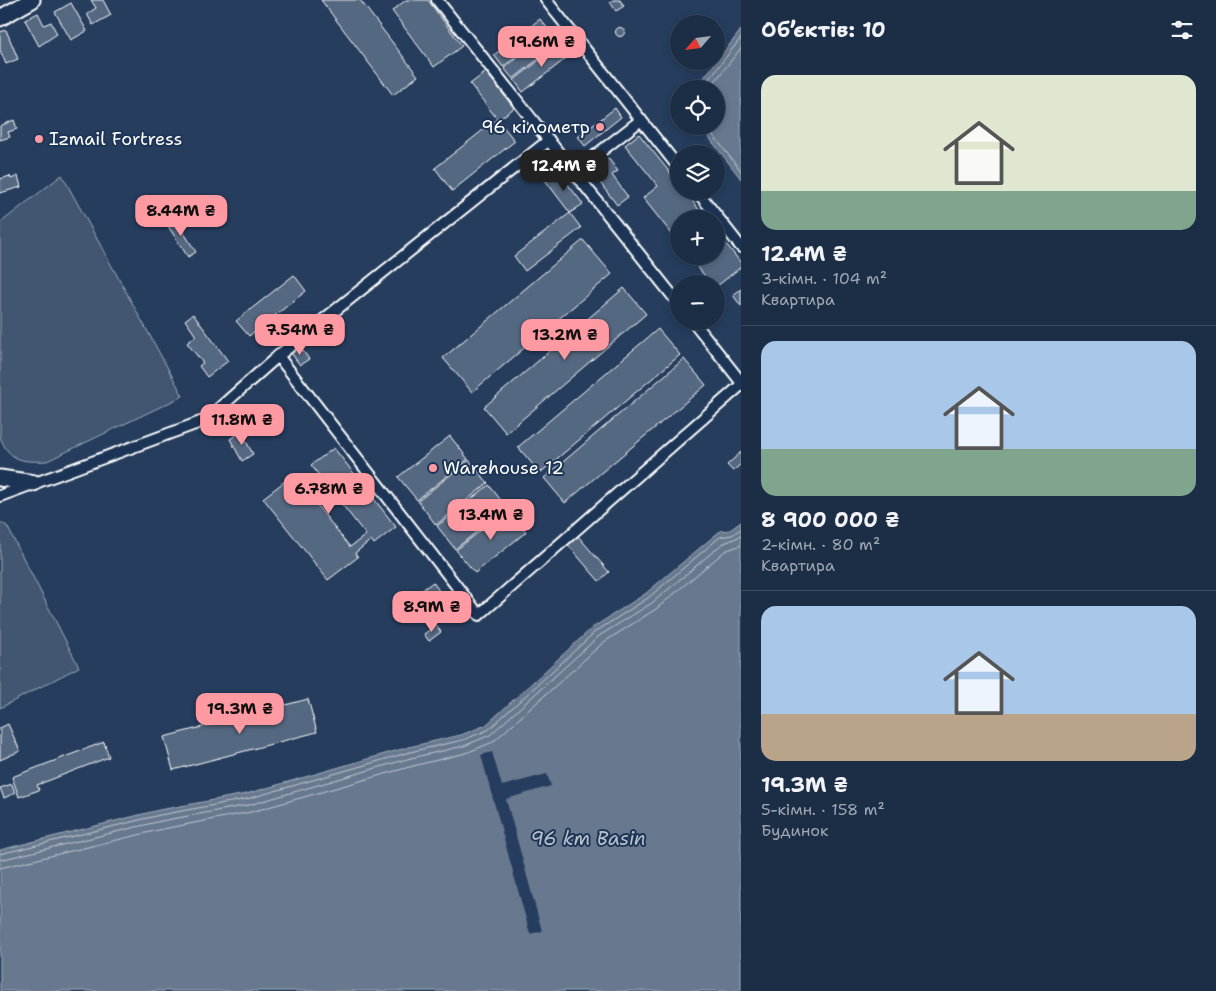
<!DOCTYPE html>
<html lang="uk">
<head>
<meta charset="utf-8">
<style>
	:root { --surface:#1c2e46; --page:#293a51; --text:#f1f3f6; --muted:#a0a8b3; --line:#3a4a5f; --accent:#ff9aa2 }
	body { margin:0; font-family:"Shantell Sans",sans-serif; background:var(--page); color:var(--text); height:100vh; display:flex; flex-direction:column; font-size:19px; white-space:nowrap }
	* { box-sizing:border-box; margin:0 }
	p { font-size:16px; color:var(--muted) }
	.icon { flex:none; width:28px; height:28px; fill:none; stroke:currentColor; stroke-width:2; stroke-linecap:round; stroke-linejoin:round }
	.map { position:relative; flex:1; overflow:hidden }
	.side { display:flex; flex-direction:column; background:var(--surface); width:475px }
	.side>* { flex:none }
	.needle { width:32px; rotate:242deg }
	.fabs { position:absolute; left:670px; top:15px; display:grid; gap:10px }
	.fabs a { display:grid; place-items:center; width:55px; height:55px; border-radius:50%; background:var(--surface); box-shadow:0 2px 8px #0003,0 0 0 1px var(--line); font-size:25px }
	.price { position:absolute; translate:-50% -42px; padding:0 11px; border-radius:10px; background:var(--accent); color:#111; font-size:16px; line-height:32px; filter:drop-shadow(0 1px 2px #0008) }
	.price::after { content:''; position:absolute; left:50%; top:30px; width:15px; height:11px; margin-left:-8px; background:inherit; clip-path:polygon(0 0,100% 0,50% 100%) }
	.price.current { background:#222; color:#fff }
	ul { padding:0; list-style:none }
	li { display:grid; align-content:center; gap:10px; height:265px; padding:0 20px }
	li+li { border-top:1px solid var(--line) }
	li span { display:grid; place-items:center; height:155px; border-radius:15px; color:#555 }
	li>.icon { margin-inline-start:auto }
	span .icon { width:90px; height:90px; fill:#fffc; stroke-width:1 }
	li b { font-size:21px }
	h2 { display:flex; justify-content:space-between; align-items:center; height:60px; padding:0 20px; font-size:21px }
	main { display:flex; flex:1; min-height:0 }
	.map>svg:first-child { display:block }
	.green { fill:#425672; stroke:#a0aab8 }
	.water { fill:#67788e; stroke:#a4aebb }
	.pier { fill:#263d5e }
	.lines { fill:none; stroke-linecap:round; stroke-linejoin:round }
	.shore { stroke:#c2c9d2; stroke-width:1 }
	.building { fill:#556781; stroke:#fff }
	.street-casing { stroke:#fff; stroke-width:14 }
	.secondary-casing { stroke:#fff; stroke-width:19 }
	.street { stroke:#1d3557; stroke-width:10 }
	.secondary { stroke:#1d3557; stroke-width:15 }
	.poi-dot { fill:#ff9aa2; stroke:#1d3557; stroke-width:2 }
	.labels { text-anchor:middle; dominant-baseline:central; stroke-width:4; stroke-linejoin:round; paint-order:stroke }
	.poi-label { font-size:18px; fill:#fff; stroke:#1d3557; text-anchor:start }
	.water-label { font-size:19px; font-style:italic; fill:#bbc2cc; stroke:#1d3557 }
</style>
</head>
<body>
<main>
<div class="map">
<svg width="741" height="991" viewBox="0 0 741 991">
	<rect width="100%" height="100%" fill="#263d5e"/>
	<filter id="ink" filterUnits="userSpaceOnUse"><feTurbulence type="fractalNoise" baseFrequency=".02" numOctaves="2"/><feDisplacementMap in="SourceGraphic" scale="10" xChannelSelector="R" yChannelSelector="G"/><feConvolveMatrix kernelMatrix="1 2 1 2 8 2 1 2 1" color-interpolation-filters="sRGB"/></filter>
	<g filter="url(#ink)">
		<!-- green -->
		<g class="green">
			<path d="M62,175L183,396L47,461C23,462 10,462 0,437V223Z"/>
			<polygon points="0,522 7,526 79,667 0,708"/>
		</g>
		<!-- water -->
		<g class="water">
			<polygon points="741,30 741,179 700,126 716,126 716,89 695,89"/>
			<polygon points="741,522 741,991 0,991 0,850 159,810 246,794 409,747 461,735 486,725 592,628 645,594 720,531 730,530"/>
		</g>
		<!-- pier -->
		<polygon class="pier" points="492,752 502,786 547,774 551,786 506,799 542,931 530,934 481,755"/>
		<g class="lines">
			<!-- shore -->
			<g class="shore">
				<polyline points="701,89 741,38"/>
				<polyline points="709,89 741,48"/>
				<polyline points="706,126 741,171"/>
				<polyline points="0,854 160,815 247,799 410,752 463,740 488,730 595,632 648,598 720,537 732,535 741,529"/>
				<polyline points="0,860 161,821 249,805 411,758 464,746 490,735 599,636 652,603 722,544 741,536"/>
				<polyline points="0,868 163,829 251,812 413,766 466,753 493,742 604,642 656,609 725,551 741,545"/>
			</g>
		</g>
		<!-- building -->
		<g class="building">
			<polygon points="91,0 103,0 111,15 93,25 87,14 96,8"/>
			<polygon points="321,0 360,0 418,76 393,95"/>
			<polygon points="406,0 428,0 462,46 434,67 392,11"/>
			<polygon points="613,0 620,0 624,6 616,11 610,2"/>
			<polygon points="71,3 87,31 71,40 55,12"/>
			<polygon points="38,13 44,25 51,22 57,34 39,46 25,20"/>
			<polygon points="540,19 549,30 503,67 494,55"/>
			<circle cx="620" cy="32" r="4.5"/>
			<polygon points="6,30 18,59 6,64 0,50 0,32"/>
			<polygon points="550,31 559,43 513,79 504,68"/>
			<polygon points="560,44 569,56 523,92 514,80"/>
			<polygon points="486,72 514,108 498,120 470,84"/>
			<polygon points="615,108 621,117 585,146 578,137"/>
			<polygon points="497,119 515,141 452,191 435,168"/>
			<polygon points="14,120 17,129 8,132 10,137 0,140 0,126"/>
			<polygon points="639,134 679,184 679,191 685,191 706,219 679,219 679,243 643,198 658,186 625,145"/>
			<polygon points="608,158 618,171 612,175 628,197 617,205 591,171"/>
			<polygon points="557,170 583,204 570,213 545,180"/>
			<polygon points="10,176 11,179 18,176 21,187 0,193 0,179"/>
			<polygon points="570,213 581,228 525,271 514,256"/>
			<polygon points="174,217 196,252 188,257 166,223"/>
			<polygon points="716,231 741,263 741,267 716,287 716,284 711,284 689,256 716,256"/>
			<polygon points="583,240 612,274 472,392 443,358"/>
			<polygon points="294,275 306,291 249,336 236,321"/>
			<polygon points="624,288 646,314 506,433 484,407"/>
			<polygon points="741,289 741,306 733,295"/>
			<polygon points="193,314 228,361 207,377 199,366 203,363 187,343 196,336 185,320"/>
			<polygon points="658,329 680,355 540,473 518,447"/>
			<polygon points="300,347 309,359 300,365 291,353"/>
			<polygon points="684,359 706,385 565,503 544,478"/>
			<polygon points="241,432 253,454 242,461 230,439"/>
			<polygon points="450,436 468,459 417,500 398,477"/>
			<polygon points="334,448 396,527 374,544 371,540 355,553 358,557 328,580 263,498 293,475 350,547 366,535 311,465"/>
			<polygon points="741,452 741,464 733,471 727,465"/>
			<polygon points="469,460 488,483 436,525 418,501"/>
			<polygon points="489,485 507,508 455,549 437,526"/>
			<polygon points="508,509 526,532 475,573 456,550"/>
			<polygon points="578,536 609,572 599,581 568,545"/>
			<polygon points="433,582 444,598 432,607 421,591"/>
			<polygon points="436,625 441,632 429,641 424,634"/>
			<polygon points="308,699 317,732 173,770 164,737"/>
			<polygon points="8,724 20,751 0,760 0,728"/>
			<polygon points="104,742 109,757 37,785 39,790 19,797 12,777"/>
			<polygon points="12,784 15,793 4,798 0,788"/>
		</g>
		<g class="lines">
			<defs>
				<g id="street">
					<polyline points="437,0 679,304"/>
					<polyline points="546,0 679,168"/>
					<polyline points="574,172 641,120"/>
					<polyline points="697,191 741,247"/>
					<polyline points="693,321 741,382"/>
					<polyline points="278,356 479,615 741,385"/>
					<polyline points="0,496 206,420 278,356 549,140"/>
				</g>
				<g id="secondary">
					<polyline points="0,18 32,0"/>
					<polyline points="0,478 34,483"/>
				</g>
			</defs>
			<!-- street casing -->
			<use href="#street" class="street-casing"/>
			<!-- secondary casing -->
			<use href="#secondary" class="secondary-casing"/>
			<!-- street -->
			<use href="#street" class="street"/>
			<!-- secondary -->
			<use href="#secondary" class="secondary"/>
		</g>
	</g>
	<!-- markers -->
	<g class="poi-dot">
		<circle cx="600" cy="127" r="5"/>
		<circle cx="39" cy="139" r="5"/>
		<circle cx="433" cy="468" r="5"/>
	</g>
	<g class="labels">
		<!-- poi labels -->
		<g class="poi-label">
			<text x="590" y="127" text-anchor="end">96 кілометр</text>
			<text x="49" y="139">Izmail Fortress</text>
			<text x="443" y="468">Warehouse 12</text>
		</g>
		<!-- water labels -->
		<g class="water-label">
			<text x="588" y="838">96 km Basin</text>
		</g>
	</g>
</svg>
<div class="fabs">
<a><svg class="needle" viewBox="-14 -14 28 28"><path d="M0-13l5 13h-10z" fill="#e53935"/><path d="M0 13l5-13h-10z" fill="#a0a8b3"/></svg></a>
<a><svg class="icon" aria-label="locate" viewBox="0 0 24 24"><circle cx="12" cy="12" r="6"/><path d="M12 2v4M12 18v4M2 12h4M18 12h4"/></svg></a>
<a><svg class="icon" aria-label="layers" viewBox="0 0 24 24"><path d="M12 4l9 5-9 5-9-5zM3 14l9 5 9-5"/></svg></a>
<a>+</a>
<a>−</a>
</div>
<b class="price" style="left:542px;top:68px">19.6M ₴</b>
<b class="price current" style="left:564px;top:192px">12.4M ₴</b>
<b class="price" style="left:181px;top:237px">8.44M ₴</b>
<b class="price" style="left:300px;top:356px">7.54M ₴</b>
<b class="price" style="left:565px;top:361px">13.2M ₴</b>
<b class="price" style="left:242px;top:446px">11.8M ₴</b>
<b class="price" style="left:329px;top:515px">6.78M ₴</b>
<b class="price" style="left:491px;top:541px">13.4M ₴</b>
<b class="price" style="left:432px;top:633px">8.9M ₴</b>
<b class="price" style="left:240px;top:735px">19.3M ₴</b>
</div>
<section class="side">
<h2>Об’єктів: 10<svg class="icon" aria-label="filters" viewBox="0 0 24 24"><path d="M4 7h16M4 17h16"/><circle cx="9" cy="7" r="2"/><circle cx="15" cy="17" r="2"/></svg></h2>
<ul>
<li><span style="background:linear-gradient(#dfe7d0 75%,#7fa58c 0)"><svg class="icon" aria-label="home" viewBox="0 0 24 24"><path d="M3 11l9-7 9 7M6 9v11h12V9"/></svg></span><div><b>12.4M ₴</b><p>3-кімн. · 104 m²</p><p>Квартира</p></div></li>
<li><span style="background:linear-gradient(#a9c7e8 70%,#7fa58c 0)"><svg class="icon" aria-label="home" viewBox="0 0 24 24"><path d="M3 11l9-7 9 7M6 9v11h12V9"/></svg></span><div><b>8 900 000 ₴</b><p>2-кімн. · 80 m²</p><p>Квартира</p></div></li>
<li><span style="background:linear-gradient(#a9c7e8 70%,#b9a48a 0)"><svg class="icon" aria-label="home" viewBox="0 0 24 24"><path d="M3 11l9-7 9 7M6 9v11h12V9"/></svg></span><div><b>19.3M ₴</b><p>5-кімн. · 158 m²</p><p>Будинок</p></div></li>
</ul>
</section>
</main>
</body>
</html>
